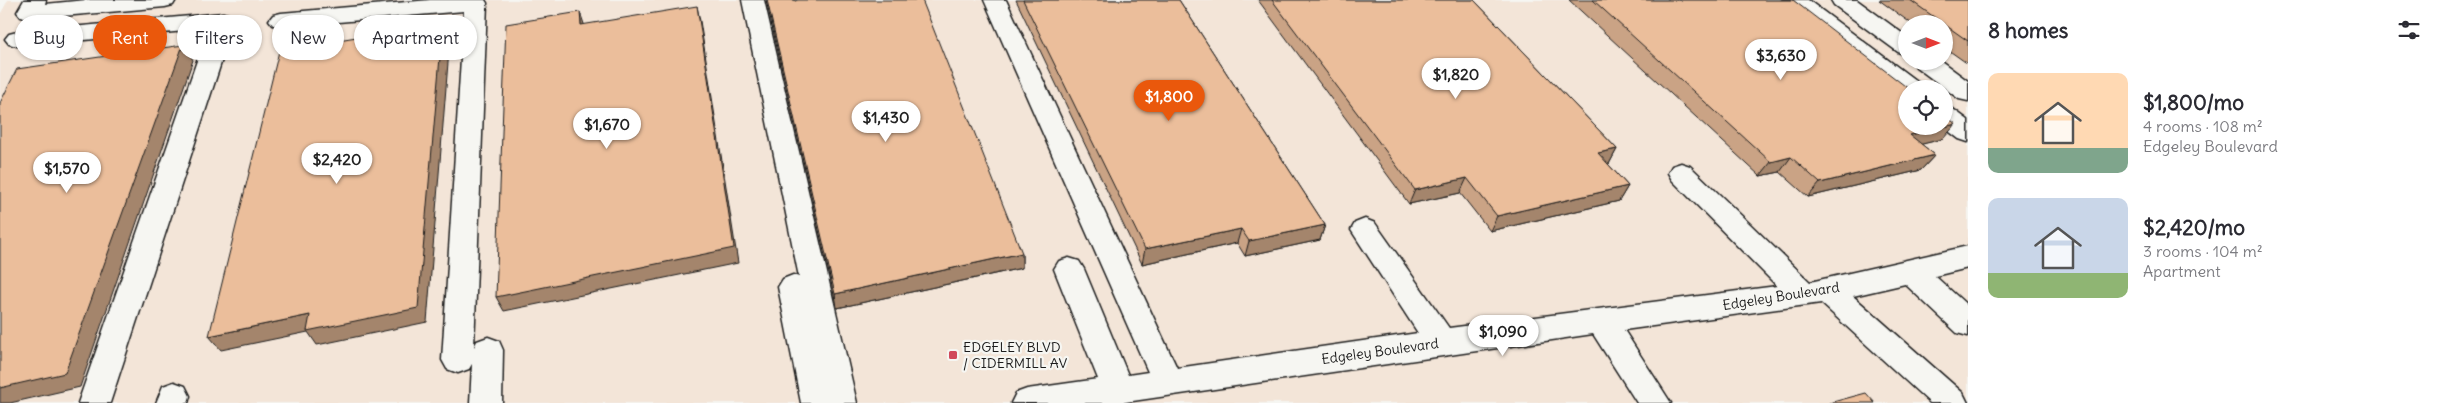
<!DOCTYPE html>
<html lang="en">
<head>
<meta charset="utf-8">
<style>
	:root { --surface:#fff; --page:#f2f2f3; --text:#2b2b33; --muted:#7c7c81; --accent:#ea580c }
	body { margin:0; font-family:Delius,sans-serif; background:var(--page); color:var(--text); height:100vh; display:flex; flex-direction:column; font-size:19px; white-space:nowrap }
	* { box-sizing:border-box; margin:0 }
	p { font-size:16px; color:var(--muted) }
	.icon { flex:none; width:28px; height:28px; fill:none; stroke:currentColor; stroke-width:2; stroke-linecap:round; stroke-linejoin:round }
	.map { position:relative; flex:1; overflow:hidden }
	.drawer { display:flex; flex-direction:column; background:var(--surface); width:475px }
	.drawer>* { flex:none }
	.hud { position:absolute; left:15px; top:15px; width:475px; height:45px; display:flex; gap:10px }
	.needle { width:32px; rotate:90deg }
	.fabs { position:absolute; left:1898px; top:15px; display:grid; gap:10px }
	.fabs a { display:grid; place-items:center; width:55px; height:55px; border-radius:50%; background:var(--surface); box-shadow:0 1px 4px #0004; font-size:25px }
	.price { position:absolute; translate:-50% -42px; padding:0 11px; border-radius:18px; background:#fff; color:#222; font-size:16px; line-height:32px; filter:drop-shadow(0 1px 2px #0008) }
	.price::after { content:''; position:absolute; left:50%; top:30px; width:15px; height:11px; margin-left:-8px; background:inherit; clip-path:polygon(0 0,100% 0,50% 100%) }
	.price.active { background:var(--accent); color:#fff }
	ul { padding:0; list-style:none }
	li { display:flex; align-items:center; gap:15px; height:125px; padding:0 20px }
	li span { display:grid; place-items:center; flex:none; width:140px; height:100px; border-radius:10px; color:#555 }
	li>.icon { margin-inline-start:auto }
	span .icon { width:60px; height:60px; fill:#fffc; stroke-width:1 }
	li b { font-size:21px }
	h2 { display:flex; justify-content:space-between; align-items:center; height:60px; padding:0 20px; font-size:21px }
	.chip { padding:0 18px; border-radius:22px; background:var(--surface); box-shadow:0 1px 4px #0004; font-size:18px; line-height:45px }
	.chip.active { background:var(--accent); color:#fff }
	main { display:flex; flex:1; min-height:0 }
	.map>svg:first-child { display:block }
	.built { fill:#f3e5d8; fill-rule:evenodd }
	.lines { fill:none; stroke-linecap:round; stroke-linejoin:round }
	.minor-casing { stroke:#1c1c1c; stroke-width:3 }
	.minor { fill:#f6f6f2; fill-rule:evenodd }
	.wall { fill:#caa385; stroke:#1c1c1c }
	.shaded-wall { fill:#a4856c; stroke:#1c1c1c }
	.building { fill:#ebbe9b; stroke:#1c1c1c }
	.poi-dot { fill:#d1495b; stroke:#f6f6f2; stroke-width:2 }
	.labels { text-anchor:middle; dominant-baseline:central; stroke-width:4.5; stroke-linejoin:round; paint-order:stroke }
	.street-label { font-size:14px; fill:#1c1c1c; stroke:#f6f6f2 }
	.poi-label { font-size:14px; fill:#1c1c1c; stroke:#f6f6f2; text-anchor:start }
</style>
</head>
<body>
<main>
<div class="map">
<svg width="1968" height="403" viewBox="0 0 1968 403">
	<rect width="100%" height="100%" fill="#f6f6f2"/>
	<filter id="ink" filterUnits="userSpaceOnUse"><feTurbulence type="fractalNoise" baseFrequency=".02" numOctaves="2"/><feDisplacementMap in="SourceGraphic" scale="10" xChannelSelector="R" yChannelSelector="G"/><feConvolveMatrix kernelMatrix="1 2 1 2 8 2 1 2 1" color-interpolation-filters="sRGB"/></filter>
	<g filter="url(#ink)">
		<!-- built -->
		<path class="built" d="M8,0H1968V403H0V15ZM1906,24H1944V61H1906ZM1906,89H1944V126H1906Z"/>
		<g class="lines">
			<defs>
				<g id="minor">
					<polygon points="24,0 46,0 45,4 86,0 176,0 173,5 165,7 29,19 21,17 17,12"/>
					<polygon points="430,0 485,0 487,3 474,347 477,341 488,337 499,341 503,350 502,403 470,403 472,364 469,369 458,373 447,369 442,360 464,11 281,27 273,25 269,20 273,15 281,13"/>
					<polygon points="742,0 764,0 857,403 801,403 778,287 783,279 793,275 799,277"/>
					<polygon points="984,0 1006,0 1177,368 1418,333 1351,230 1355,223 1365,219 1375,223 1449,328 1777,286 1672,180 1668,173 1672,166 1681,163 1690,166 1810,282 1968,246 1968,268 1935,276 1968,306 1968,336 1957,333 1905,284 1853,296 1963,393 1968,403 1930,403 1821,303 1624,330 1671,403 1637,403 1593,334 1119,403 1011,403 1016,393 1027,389 1098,379 1054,269 1059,261 1069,258 1079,261 1084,269 1128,375 1148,372"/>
					<polygon points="1782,0 1808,0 1919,83 1922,89 1906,89 1906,96 1901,95"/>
					<polygon points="1831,0 1857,0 1906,36 1906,55 1898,52 1834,5"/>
					<polygon points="223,13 231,15 235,20 110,403 78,403 208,29 17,46 9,44 5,39 9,34 17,32"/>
					<polygon points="1913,61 1941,61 1968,81 1968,101 1959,99 1916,67"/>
					<polygon points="1944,106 1953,109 1968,120 1968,142 1959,139 1942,126 1944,126"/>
					<polygon points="174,382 185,386 190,396 188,403 156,403 163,386"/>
				</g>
			</defs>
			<!-- minor casing -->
			<use href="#minor" class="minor-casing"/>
			<!-- minor -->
			<use href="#minor" class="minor"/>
		</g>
		<!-- wall -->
		<g class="wall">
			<polygon points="766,0 795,0 1022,253 1022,268 837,308"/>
			<polygon points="1016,0 1179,0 1325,225 1320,240 1245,256 1237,243 1142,264"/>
			<polygon points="1258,0 1474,0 1617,149 1609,164 1608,164 1628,186 1619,201 1490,231 1460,193 1409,204"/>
			<polygon points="1569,0 1793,0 1943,139 1921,144 1935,155 1921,170 1808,197 1780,172 1760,176"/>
			<polygon points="1879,0 1968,0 1968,64 1944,47 1944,24 1912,24"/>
		</g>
		<!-- shaded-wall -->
		<g class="shaded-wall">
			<polygon points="697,6 700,21 738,263 504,311 496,297"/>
			<polygon points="580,12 585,27 581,25"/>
			<polygon points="443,23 450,38 427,322 317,345 308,332 221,350 209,336 310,315"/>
			<polygon points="183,45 193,60 80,387 10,403 0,403 0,388"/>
			<polygon points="1956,124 1943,139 1898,150 1910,135"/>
			<polygon points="1617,149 1609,164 1589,168 1598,153"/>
			<polygon points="1935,155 1921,170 1808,197 1820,183"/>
			<polygon points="1791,157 1780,172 1760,176 1771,162"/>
			<polygon points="1467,178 1460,193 1409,204 1415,190"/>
			<polygon points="1628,186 1619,201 1490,231 1497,216"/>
			<polygon points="1325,225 1320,240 1245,256 1249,241"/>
			<polygon points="1241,229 1237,243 1142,264 1145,249"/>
			<polygon points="1022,253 1022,268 837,308 835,294"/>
		</g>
		<!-- building -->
		<g class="building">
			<polygon points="767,0 795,0 795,1 798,0 922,0 1022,253 835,294"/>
			<polygon points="1023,0 1179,0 1325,225 1249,241 1241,229 1145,249"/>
			<polygon points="1272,0 1474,0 1617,149 1598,153 1628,186 1497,216 1467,178 1415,190"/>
			<polygon points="1593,0 1793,0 1909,89 1906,89 1906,126 1944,126 1944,115 1956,124 1910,135 1935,155 1820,183 1791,157 1771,162"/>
			<polygon points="1910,0 1968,0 1968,41"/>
			<polygon points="697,6 734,248 496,297 506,24 580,12 581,25"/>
			<polygon points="443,23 418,308 307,331 310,315 209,336 280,47 333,39 332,41"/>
			<polygon points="183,45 65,373 0,388 0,103 17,69"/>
			<polygon points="1866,393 1875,403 1829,403"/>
		</g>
	</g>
	<!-- markers -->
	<rect class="poi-dot" x="948" y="350" width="10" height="10" rx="2.5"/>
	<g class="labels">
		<!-- street labels -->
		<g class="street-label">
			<text transform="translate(1781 296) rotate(-9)">Edgeley Boulevard</text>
			<text transform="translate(1380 351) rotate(-8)">Edgeley Boulevard</text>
		</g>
		<!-- poi labels -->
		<g class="poi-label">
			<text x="963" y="347">EDGELEY BLVD<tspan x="963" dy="16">/ CIDERMILL AV</tspan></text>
		</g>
	</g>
</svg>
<div class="fabs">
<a><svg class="needle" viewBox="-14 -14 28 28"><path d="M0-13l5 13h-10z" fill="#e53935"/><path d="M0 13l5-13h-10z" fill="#7c7c81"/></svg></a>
<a><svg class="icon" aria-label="locate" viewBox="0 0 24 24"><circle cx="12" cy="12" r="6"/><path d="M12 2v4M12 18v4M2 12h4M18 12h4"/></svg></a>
</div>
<b class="price" style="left:1781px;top:81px">$3,630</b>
<b class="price" style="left:1456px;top:100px">$1,820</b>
<b class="price active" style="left:1169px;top:122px">$1,800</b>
<b class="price" style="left:886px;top:143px">$1,430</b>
<b class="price" style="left:607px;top:150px">$1,670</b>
<b class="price" style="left:337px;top:185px">$2,420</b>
<b class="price" style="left:67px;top:194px">$1,570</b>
<b class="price" style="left:1503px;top:357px">$1,090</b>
<div class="hud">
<a class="chip">Buy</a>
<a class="chip active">Rent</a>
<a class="chip">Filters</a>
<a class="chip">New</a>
<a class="chip">Apartment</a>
</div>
</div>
<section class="drawer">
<h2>8 homes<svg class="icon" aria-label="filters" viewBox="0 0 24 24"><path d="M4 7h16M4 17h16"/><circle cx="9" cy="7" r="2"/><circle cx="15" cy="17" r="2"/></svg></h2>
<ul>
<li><span style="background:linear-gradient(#ffd9b3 75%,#7fa58c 0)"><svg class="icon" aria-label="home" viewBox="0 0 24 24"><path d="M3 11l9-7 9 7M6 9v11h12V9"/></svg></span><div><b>$1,800/mo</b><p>4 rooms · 108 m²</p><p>Edgeley Boulevard</p></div></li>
<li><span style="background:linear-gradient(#c9d6e8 75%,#8fb573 0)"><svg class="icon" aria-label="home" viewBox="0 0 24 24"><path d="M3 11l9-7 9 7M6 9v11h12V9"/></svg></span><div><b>$2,420/mo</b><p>3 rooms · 104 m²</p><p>Apartment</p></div></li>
</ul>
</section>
</main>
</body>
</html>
